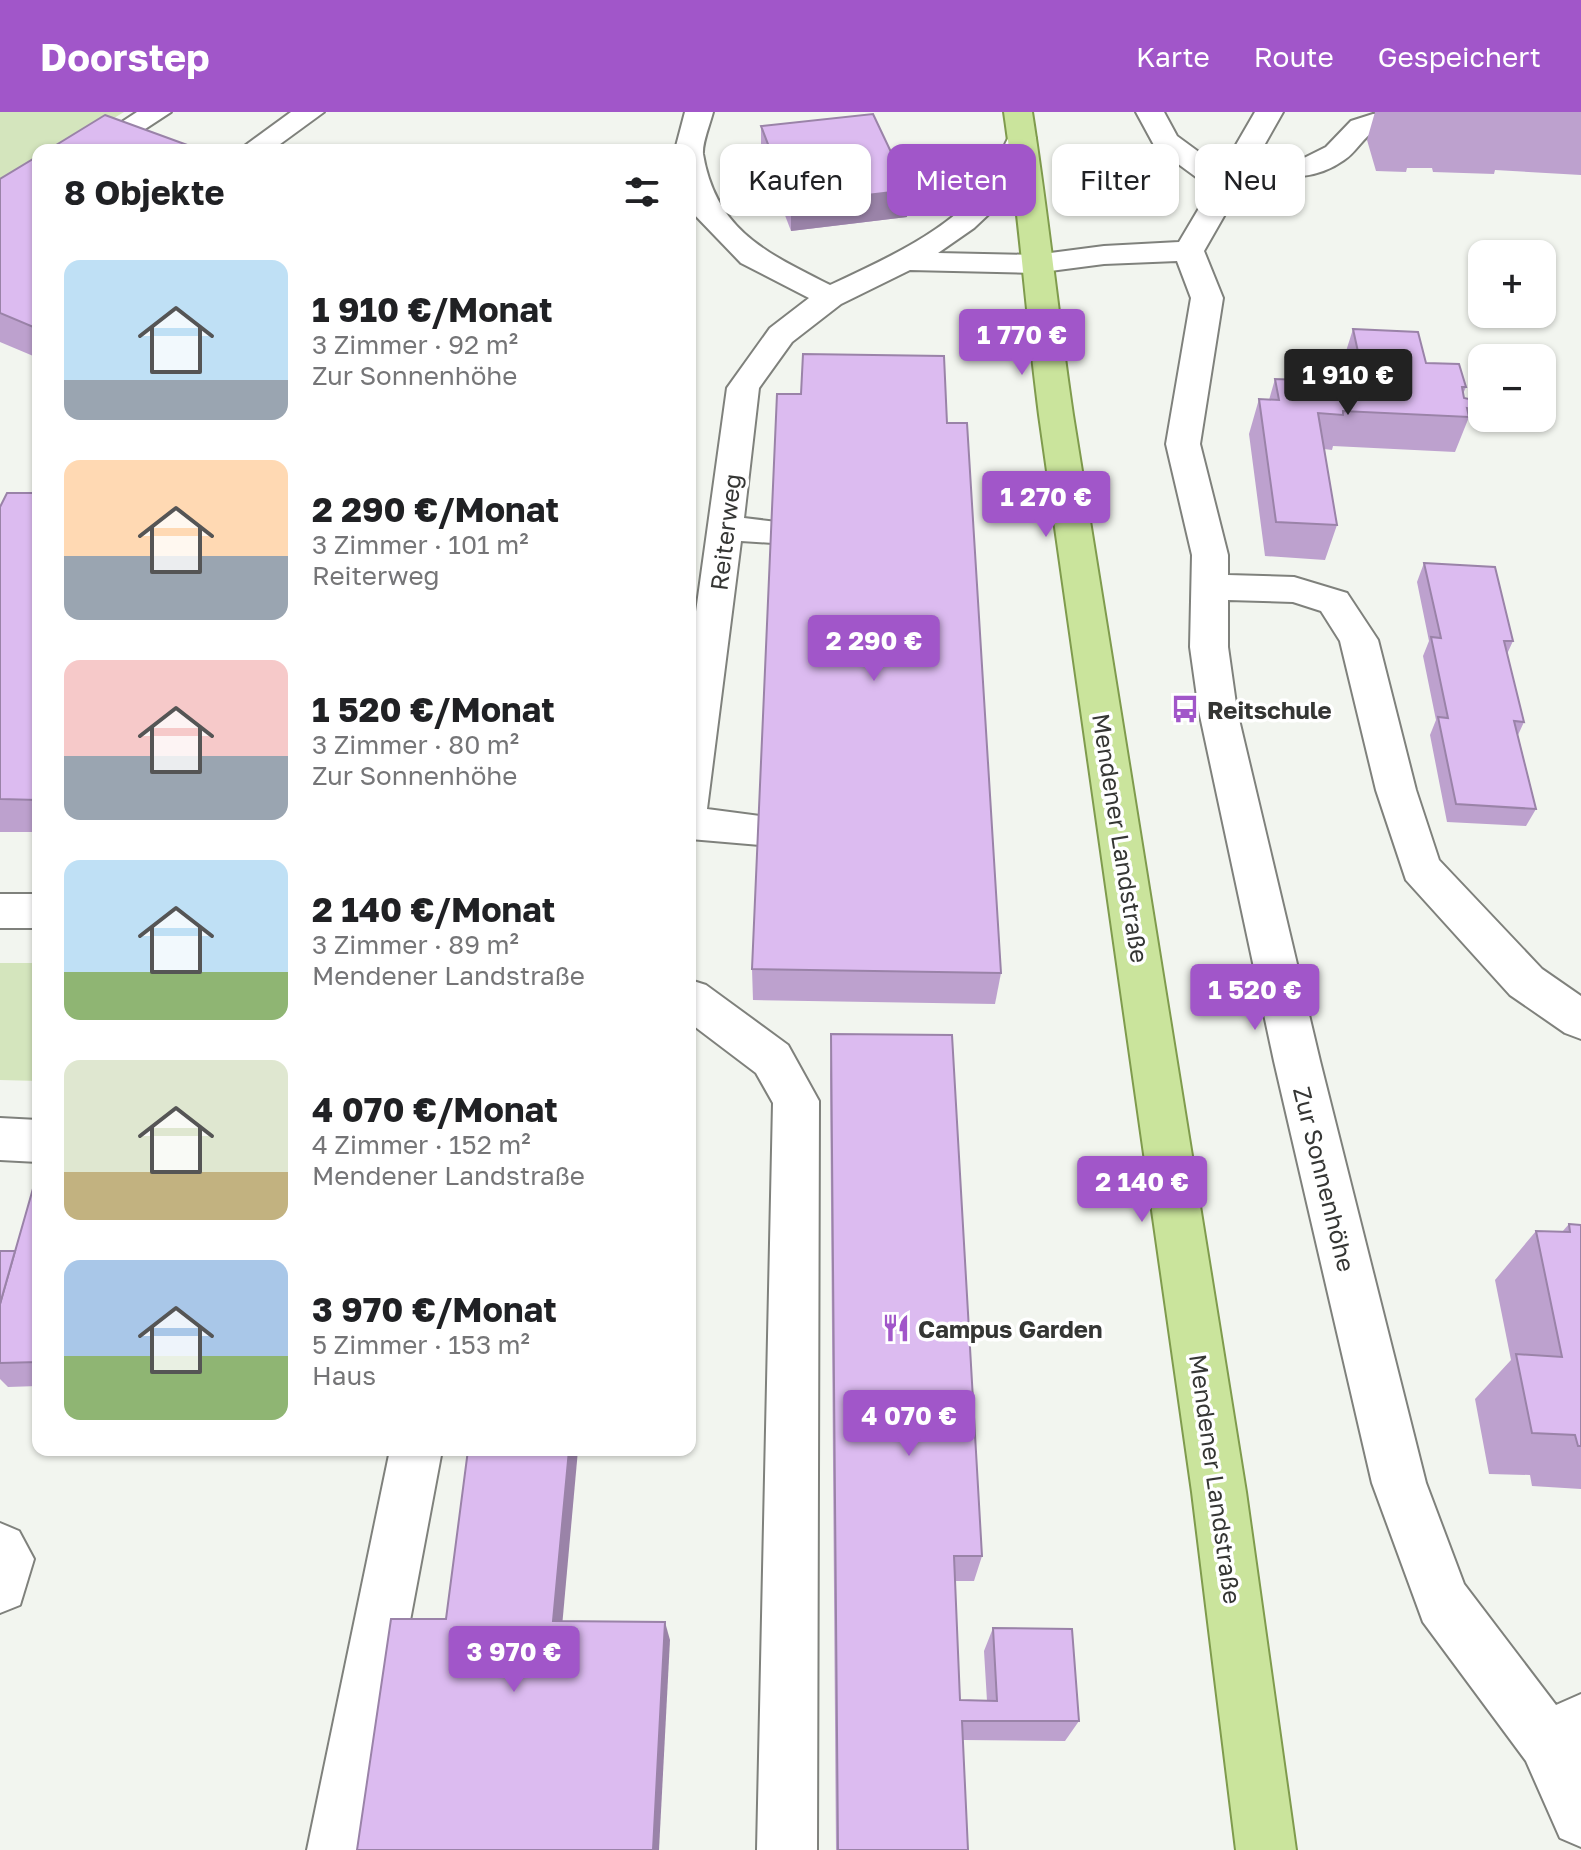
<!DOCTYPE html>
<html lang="de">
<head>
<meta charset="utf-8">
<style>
	:root { --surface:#fff; --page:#f2f2f2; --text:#202124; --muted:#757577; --accent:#a156c9 }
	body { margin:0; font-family:"Golos Text",sans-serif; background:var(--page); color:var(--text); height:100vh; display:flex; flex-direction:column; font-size:30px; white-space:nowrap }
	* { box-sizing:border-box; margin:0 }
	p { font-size:26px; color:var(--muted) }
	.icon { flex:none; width:44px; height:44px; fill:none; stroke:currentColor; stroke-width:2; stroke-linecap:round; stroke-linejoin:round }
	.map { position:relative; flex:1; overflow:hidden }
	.details { position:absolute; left:32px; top:32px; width:664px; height:1312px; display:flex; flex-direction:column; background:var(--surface); border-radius:16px; box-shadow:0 2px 6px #0004 }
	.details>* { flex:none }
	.hud { position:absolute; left:720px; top:32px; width:740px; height:72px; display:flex; gap:16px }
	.fabs { position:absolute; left:1468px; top:128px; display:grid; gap:16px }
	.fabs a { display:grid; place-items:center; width:88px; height:88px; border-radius:16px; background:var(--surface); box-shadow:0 2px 6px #0004; font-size:40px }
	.price { position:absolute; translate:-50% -68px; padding:0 18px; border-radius:8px; background:var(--accent); color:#fff; font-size:26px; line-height:52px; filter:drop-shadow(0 2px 4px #0008) }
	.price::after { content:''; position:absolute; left:50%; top:48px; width:24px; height:18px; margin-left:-12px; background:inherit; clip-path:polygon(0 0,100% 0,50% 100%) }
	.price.active { background:#222; color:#fff }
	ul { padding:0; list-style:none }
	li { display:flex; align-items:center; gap:24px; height:200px; padding:0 32px }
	li span { display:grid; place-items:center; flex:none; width:224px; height:160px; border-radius:16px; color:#555 }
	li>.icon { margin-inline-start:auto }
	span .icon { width:96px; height:96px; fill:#fffc; stroke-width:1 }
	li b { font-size:34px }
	h2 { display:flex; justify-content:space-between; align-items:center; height:96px; padding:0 32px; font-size:34px }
	.tag { padding:0 28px; border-radius:16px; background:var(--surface); box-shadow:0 2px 6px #0004; font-size:28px; line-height:72px }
	.tag.active { background:var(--accent); color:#fff }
	header { display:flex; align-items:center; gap:48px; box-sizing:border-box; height:112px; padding:0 40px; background:var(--accent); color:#fff }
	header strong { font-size:38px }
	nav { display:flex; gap:44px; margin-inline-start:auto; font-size:28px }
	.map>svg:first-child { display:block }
	.green { fill:#d4e5bd }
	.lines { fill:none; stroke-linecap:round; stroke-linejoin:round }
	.minor-casing { stroke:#7f817c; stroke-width:4 }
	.major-casing { stroke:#7f9b4d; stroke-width:4 }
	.minor { fill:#fff; fill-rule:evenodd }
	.major { fill:#cae49c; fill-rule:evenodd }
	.wall { fill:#bda1ce }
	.shaded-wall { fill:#9a83a8 }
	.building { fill:#dcbbf0; stroke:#9a83a8; stroke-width:2 }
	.labels { text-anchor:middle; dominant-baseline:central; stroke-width:7; stroke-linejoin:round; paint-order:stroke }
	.street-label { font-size:24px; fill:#353634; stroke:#fff }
	.poi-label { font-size:24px; font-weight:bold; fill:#353634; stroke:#fff; text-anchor:start }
</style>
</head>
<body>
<header>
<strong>Doorstep</strong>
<nav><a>Karte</a><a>Route</a><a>Gespeichert</a></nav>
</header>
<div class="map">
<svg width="1581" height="1738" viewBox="0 0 1581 1738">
	<rect width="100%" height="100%" fill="#f2f5ef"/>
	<!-- green -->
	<g class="green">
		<polygon points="0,0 124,0 61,38 38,38 38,52 0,75"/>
		<polygon points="0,851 38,851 38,969 0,968"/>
	</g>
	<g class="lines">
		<defs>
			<g id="minor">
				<polygon points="137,0 171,0 113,38 79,38"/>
				<polygon points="291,0 324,0 272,38 239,38"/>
				<path d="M685,0H713C710,12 702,31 703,42C716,119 767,141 830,173C884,148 944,121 983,76C997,61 1000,37 1012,20H1032L1036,26L1008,84L974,116L938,141L1035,143L1104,134L1179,130L1211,76L1155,35L1136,0H1164L1177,24L1222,57L1255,0H1283L1257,46L1298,49L1326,35L1351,9L1373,2L1432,3L1442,5L1446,11L1442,17L1377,18C1363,24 1357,40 1344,48C1313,70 1284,65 1248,62L1204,139L1223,186L1200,332L1228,443V463L1294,465L1347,481L1378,528L1416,678L1439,748L1542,857L1581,884V927L1565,921L1510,883L1406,768L1376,678L1340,529L1321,499L1293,490L1228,488V535L1237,599L1320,949L1426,1371L1464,1472L1556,1593L1581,1582V1735L1560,1726L1526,1649L1423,1510L1372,1371L1274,949L1199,599L1190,535L1192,443L1166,332L1191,186L1177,149L1104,152L1035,161L910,158L841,192L792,230L759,276L744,406L786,411L791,419L786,427L773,431L741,429L707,697L775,706L781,717L775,728L760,733L690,727V543L727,276L770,216L809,186L741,151L690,98V38H675Z"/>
				<rect x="0" y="782" width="38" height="34"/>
				<polygon points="690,868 706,873 788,933 819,989 817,1738 757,1738 773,991 756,961 690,911"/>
				<polygon points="0,1006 38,1008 38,1050 0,1048"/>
				<polygon points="390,1338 442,1338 367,1738 307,1738"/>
				<polygon points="0,1411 19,1419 34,1447 20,1493 0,1501"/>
			</g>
			<path id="major" d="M1004,0H1032C1048,101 1058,202 1073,303L1246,1380L1296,1738H1236L1192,1380L1039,303C1026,202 1019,101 1004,0Z"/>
		</defs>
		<!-- minor casing -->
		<use href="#minor" class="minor-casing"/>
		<!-- major casing -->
		<use href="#major" class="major-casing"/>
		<!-- minor -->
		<use href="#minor" class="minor"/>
		<!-- major -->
		<use href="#major" class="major"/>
	</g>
	<!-- wall -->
	<g class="wall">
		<polygon points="1375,0 1581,0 1581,63 1495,58 1494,62 1433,60 1432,56 1407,56 1406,60 1376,59 1367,28"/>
		<polygon points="761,14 909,78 907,105 791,119 761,41"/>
		<polygon points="38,44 38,246 0,230 0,67"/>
		<polygon points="1353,217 1426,251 1466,275 1463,282 1464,286 1471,297 1469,305 1455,340 1333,334 1332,338 1324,337 1337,413 1325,448 1265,444 1249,322 1259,287 1269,288 1275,267 1346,269 1342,252"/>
		<polygon points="947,311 1001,861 995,892 753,888 752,857"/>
		<polygon points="38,381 38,720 0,720 0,395"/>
		<polygon points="1424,451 1513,529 1507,542 1524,610 1518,623 1536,697 1526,714 1447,710 1430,623 1436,608 1423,544 1429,529 1417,470"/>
		<polygon points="831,922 982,1444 974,1469 955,1469 960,1588 987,1589 984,1539 993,1516 1079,1609 1065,1629 963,1628 968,1738 836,1738 830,963"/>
		<polygon points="38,1059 38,1274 8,1275 0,1267 0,1139 15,1139"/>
		<polygon points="1569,1112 1581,1113 1581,1377 1532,1374 1530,1363 1489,1362 1475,1287 1511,1248 1495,1168 1536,1119 1562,1120"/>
	</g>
	<!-- shaded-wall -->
	<g class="shaded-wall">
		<polygon points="909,78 907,105 791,119 791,92"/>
		<polygon points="569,1338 578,1338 561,1526 553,1509"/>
		<polygon points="665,1510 670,1528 659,1738 653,1738"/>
	</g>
	<!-- building -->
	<g class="building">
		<polygon points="873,2 909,78 791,92 761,14"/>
		<polygon points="105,3 201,38 48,38"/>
		<polygon points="38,44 38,217 0,201 0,67"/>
		<polygon points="1353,217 1418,220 1426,251 1459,252 1466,275 1462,275 1464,286 1469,287 1471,297 1467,296 1469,305 1343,299 1343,303 1318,301 1337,413 1276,410 1259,287 1279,288 1275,267 1390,271 1385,250 1360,249"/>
		<polygon points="803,242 944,244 947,311 967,311 1001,861 752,857 777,282 801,282"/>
		<polygon points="7,381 38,381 38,688 0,687 0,395"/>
		<polygon points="1424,451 1495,455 1513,529 1504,529 1524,610 1514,609 1536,697 1456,692 1438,605 1448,606 1431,525 1441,526"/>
		<polygon points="831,922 952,923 982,1444 954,1444 960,1588 997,1589 993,1516 1072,1517 1079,1609 962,1609 968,1738 838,1738"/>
		<polygon points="38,1059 38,1250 0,1251 0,1192"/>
		<polygon points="1569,1112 1581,1113 1581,1334 1578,1334 1575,1323 1532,1321 1516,1242 1562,1245 1536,1119 1570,1120"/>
		<polygon points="0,1139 15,1139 0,1192"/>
		<polygon points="468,1338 569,1338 553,1509 665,1510 653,1738 357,1738 391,1507 446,1507"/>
	</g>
	<!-- icons -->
	<defs>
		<symbol id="bus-bare" viewBox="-9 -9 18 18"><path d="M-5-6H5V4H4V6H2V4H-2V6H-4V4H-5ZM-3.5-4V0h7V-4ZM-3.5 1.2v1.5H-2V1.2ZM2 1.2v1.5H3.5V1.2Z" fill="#a156c9" stroke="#fff" stroke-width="2.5" paint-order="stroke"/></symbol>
		<symbol id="restaurant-bare" viewBox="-9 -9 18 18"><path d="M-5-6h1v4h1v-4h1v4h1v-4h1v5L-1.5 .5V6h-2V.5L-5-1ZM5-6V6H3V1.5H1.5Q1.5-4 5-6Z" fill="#a156c9" stroke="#fff" stroke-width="2.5" paint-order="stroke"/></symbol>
	</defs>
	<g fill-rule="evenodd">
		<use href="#bus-bare" x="1165" y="577" width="40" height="40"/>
		<use href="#restaurant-bare" x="876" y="1196" width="40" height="40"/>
	</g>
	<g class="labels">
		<!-- street labels -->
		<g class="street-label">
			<text transform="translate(725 420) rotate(-83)">Reiterweg</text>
			<text transform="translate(1121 726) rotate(81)">Mendener Landstraße</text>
			<text transform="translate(1325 1067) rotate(76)">Zur Sonnenhöhe</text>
			<text transform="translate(1216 1367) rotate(82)">Mendener Landstraße</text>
		</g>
		<!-- poi labels -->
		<g class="poi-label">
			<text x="1207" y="597">Reitschule</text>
			<text x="918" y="1216">Campus Garden</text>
		</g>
	</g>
</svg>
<div class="fabs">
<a>+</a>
<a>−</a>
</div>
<b class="price" style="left:1022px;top:265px">1 770 €</b>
<b class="price active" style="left:1348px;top:305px">1 910 €</b>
<b class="price" style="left:1046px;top:427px">1 270 €</b>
<b class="price" style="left:874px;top:571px">2 290 €</b>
<b class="price" style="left:1255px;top:920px">1 520 €</b>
<b class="price" style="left:1142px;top:1112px">2 140 €</b>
<b class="price" style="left:909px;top:1346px">4 070 €</b>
<b class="price" style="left:514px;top:1582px">3 970 €</b>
<div class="hud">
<a class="tag">Kaufen</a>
<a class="tag active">Mieten</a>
<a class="tag">Filter</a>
<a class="tag">Neu</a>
</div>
<section class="details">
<h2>8 Objekte<svg class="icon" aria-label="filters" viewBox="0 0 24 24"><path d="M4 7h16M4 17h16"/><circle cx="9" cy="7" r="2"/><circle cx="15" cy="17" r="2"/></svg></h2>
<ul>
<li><span style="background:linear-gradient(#bfe0f5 75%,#9aa5b1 0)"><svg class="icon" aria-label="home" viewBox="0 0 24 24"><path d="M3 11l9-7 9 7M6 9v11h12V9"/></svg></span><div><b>1 910 €/Monat</b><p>3 Zimmer · 92 m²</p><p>Zur Sonnenhöhe</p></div></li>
<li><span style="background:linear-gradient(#ffd9b3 60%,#9aa5b1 0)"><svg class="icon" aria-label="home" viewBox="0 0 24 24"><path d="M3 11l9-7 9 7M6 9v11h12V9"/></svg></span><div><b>2 290 €/Monat</b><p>3 Zimmer · 101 m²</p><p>Reiterweg</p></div></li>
<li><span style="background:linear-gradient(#f6c9c9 60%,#9aa5b1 0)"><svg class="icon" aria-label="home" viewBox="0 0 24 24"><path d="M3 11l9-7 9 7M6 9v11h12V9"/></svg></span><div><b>1 520 €/Monat</b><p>3 Zimmer · 80 m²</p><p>Zur Sonnenhöhe</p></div></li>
<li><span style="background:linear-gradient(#bfe0f5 70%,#8fb573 0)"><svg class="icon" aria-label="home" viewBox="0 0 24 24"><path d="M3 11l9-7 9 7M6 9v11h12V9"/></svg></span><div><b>2 140 €/Monat</b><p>3 Zimmer · 89 m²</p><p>Mendener Landstraße</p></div></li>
<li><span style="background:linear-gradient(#dfe7d0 70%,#c2b280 0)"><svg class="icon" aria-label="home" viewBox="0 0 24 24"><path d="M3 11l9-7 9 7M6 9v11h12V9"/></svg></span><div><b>4 070 €/Monat</b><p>4 Zimmer · 152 m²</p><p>Mendener Landstraße</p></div></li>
<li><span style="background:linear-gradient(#a9c7e8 60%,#8fb573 0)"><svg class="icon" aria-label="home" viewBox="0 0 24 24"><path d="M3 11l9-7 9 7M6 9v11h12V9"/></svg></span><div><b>3 970 €/Monat</b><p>5 Zimmer · 153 m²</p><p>Haus</p></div></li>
</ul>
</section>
</div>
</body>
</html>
